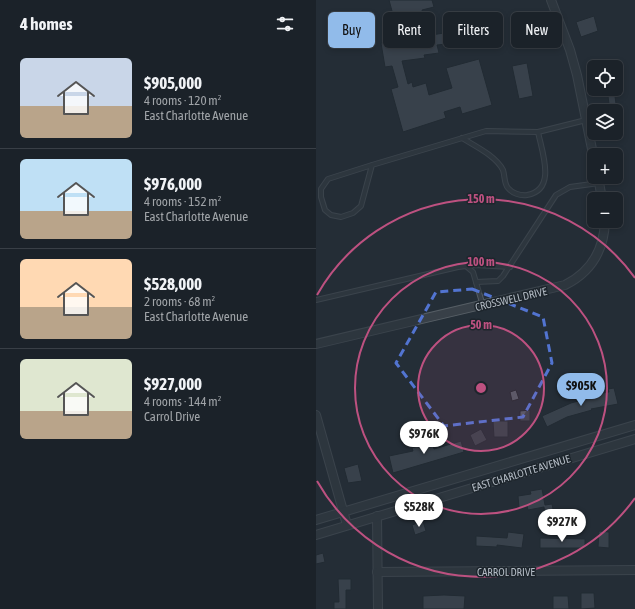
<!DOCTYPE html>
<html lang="en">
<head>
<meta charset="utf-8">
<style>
	:root { --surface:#1b2229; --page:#282f35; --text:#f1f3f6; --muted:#a0a4a8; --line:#393f46; --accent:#91bbea }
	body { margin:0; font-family:"Asap Condensed",sans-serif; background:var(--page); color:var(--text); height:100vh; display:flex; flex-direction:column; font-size:15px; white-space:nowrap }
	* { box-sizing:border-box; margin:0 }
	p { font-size:13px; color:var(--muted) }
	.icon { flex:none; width:22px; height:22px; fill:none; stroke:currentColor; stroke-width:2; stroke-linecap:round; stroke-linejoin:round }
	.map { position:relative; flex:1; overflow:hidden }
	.panel { display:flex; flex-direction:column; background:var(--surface); width:316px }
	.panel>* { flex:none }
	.hud { position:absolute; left:12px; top:12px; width:247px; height:36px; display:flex; gap:8px }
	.fabs { position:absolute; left:271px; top:60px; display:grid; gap:8px }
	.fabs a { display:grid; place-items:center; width:36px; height:36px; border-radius:6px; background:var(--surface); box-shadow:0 2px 6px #0003,0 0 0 1px var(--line); font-size:20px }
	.price { position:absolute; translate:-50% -34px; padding:0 9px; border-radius:14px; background:#fff; color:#222; font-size:13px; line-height:26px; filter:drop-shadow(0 1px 2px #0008) }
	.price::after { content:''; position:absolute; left:50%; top:24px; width:12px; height:9px; margin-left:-6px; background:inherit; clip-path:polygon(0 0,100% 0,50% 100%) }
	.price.selected { background:var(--accent); color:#111 }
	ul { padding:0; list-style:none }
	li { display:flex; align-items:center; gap:12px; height:100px; padding:0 20px }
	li+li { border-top:1px solid var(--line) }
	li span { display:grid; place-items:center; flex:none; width:112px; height:80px; border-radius:6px; color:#555 }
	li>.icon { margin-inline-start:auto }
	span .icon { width:48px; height:48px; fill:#fffc; stroke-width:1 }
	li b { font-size:17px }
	h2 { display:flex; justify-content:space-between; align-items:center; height:48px; padding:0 20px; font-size:17px }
	.chip { padding:0 14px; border-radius:6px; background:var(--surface); box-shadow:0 2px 6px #0003,0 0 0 1px var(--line); font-size:14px; line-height:36px }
	.chip.selected { background:var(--accent); color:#111 }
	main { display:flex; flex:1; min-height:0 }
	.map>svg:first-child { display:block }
	.building { fill:#505a65; stroke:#1f272e }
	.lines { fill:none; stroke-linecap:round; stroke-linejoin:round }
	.service-casing { stroke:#565e65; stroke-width:6 }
	.minor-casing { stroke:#565e65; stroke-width:10 }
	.service { stroke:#384048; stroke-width:4 }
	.minor { stroke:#384048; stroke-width:8 }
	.marked { fill:none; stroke:#5274d1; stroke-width:3; stroke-dasharray:8 5; stroke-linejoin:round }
	.ring { fill:none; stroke:#bd5180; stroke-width:2 }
	.labels { text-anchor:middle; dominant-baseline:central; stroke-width:3; stroke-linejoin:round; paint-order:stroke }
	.street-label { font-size:11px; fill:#b3bbc4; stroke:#1d252c }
	.centre { fill:#bd5180; stroke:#1d252c; stroke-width:2 }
	.ring-label { font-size:12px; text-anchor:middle; font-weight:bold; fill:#bd5180; stroke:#1d252c; stroke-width:3; stroke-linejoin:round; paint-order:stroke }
</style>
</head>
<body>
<main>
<section class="panel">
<h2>4 homes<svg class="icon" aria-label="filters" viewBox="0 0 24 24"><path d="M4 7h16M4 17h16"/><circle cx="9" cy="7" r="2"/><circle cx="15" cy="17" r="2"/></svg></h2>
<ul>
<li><span style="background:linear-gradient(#c9d6e8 60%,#b9a48a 0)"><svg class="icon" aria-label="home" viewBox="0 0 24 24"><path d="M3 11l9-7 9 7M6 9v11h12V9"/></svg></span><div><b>$905,000</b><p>4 rooms · 120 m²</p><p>East Charlotte Avenue</p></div></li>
<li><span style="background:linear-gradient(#bfe0f5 65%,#b9a48a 0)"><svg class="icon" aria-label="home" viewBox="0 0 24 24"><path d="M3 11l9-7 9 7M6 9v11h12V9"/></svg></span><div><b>$976,000</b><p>4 rooms · 152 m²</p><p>East Charlotte Avenue</p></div></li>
<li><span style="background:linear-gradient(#ffd9b3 60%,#b9a48a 0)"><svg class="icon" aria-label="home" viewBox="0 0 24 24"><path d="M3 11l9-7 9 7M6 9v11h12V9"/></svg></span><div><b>$528,000</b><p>2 rooms · 68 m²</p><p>East Charlotte Avenue</p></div></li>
<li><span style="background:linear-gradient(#dfe7d0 65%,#b9a48a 0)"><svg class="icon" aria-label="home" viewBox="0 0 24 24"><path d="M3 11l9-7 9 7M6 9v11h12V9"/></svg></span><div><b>$927,000</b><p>4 rooms · 144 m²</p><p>Carrol Drive</p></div></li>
</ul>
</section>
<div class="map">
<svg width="319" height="609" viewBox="0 0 319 609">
	<rect width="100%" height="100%" fill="#242e37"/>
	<!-- building -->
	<g class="building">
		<polygon points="73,0 116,0 118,7 106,10 107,15 79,22"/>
		<polygon points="278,16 282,31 265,37 260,22"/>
		<polygon points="128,33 130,44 121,45 123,53 108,55 109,58 86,61 92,84 96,82 97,87 110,83 113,95 136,88 130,68 163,59 176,105 146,114 144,107 128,112 130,118 87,132 75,89 82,87 76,66 69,67 65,43"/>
		<polygon points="211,63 217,96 203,99 196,66"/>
		<polygon points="291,89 298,89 301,111 294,111"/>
		<polygon points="298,388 302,404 275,409 276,410 251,417 231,427 226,416 255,403 281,396 281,394 293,392 292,389"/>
		<polygon points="200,390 203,399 196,401 194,392"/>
		<polygon points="214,410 214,421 204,421 204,411"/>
		<polygon points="177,421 192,421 192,437 178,437"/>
		<polygon points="165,429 171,440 159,446 154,435"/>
		<polygon points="114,435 118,449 145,441 148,452 77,473 73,456 97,451 96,448 104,445 103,438"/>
		<polygon points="42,464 46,481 32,483 28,468"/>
		<polygon points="226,489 229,505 236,504 238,514 229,515 228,507 212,510 211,506 203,508 202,496 215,494 214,491"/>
		<polygon points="107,521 110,531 99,535 96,525"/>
		<polygon points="283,531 293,532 293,548 282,547"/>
		<polygon points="192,532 208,534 206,548 181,545 181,547 160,546 160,536 191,538"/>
		<polygon points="224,538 269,539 269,548 224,548"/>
		<polygon points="7,553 9,562 0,564 0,555"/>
		<polygon points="22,579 35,579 35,590 30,590 30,609 18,609 18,602 23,602"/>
		<polygon points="265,593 278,593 279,608 265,609"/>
		<polygon points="128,595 149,596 148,609 107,609 107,596"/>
		<polygon points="237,596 252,596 253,609 237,609"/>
	</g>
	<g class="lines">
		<defs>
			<g id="service">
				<path d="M146,138C159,146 180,156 187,170C189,176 188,184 192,188C196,193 204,196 211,195C241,190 226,152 222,132"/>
				<polyline points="56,165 45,206 37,213 25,217 15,215 9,210 5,197 5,189 12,179 56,165 170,131 222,132 270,120"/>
				<polyline points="151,267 157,272 167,306"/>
				<polyline points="160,282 182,281 187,276 240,195 254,187 283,183"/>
				<polyline points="0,300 142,267 159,265 194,267"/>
			</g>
			<g id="minor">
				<polyline points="235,0 254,50 261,75 278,159"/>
				<polyline points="282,177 286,199"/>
				<path d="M0,344L249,285C275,272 288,250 289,221"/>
				<polyline points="0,415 31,525"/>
				<polyline points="61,516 62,609"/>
				<polyline points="0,520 319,425"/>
				<polyline points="0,535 319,439"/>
				<polyline points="61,572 319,570"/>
			</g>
		</defs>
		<!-- service casing -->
		<use href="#service" class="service-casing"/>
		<!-- minor casing -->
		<use href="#minor" class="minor-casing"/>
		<!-- service -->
		<use href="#service" class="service"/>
		<!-- minor -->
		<use href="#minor" class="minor"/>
	</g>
	<!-- marked area -->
	<path d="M0 0H319V609H0ZM156,289L227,317L236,363L207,417L128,426L80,363L120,292Z" fill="#242e37" fill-opacity=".55" fill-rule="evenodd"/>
	<path class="marked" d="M156,289L227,317L236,363L207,417L128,426L80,363L120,292Z"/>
	<!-- distance rings -->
	<circle cx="165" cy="388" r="63" fill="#bd5180" fill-opacity=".12"/>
	<g class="ring">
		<circle cx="165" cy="388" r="63"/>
		<circle cx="165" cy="388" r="126"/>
		<path d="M319 498A189 189 0 0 1 1 481M1 295A189 189 0 0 1 319 278"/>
	</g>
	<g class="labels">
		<!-- street labels -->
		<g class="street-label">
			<text transform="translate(195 299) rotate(-13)">CROSSWELL DRIVE</text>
			<text transform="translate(205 473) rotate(-17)">EAST CHARLOTTE AVENUE</text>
			<text x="190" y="572">CARROL DRIVE</text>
		</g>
	</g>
	<circle cx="165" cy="388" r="6" class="centre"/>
	<g class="ring-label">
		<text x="165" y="203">150 m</text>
		<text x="165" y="266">100 m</text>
		<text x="165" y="329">50 m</text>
	</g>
</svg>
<div class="fabs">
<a><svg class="icon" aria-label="locate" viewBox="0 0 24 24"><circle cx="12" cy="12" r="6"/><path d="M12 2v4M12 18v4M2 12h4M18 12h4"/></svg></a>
<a><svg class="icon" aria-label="layers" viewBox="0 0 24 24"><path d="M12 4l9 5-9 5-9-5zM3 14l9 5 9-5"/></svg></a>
<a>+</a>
<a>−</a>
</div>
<b class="price selected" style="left:265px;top:407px">$905K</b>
<b class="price" style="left:108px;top:455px">$976K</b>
<b class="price" style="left:103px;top:528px">$528K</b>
<b class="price" style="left:246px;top:543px">$927K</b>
<div class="hud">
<a class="chip selected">Buy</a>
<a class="chip">Rent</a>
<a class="chip">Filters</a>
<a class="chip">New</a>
</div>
</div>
</main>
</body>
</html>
